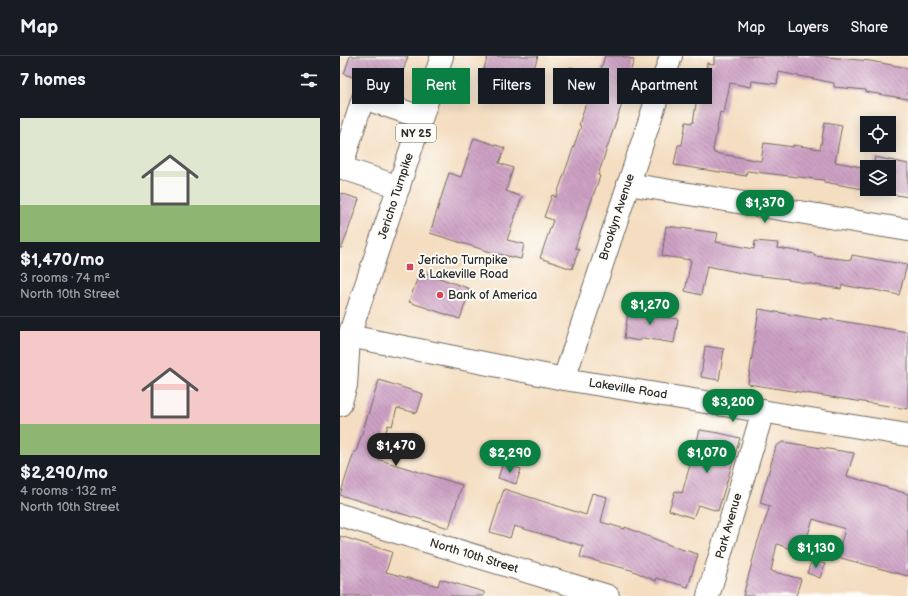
<!DOCTYPE html>
<html lang="en">
<head>
<meta charset="utf-8">
<style>
	:root { --surface:#171b24; --page:#20242c; --text:#f1f3f6; --muted:#9ea1a6; --line:#363941; --accent:#0b8043 }
	body { margin:0; font-family:"Balsamiq Sans",sans-serif; background:var(--page); color:var(--text); height:100vh; display:flex; flex-direction:column; font-size:15px; white-space:nowrap }
	* { box-sizing:border-box; margin:0 }
	p { font-size:13px; color:var(--muted) }
	.icon { flex:none; width:22px; height:22px; fill:none; stroke:currentColor; stroke-width:2; stroke-linecap:round; stroke-linejoin:round }
	.map { position:relative; flex:1; overflow:hidden }
	.panel { display:flex; flex-direction:column; background:var(--surface); width:340px }
	.panel>* { flex:none }
	.guide { position:absolute; left:12px; top:12px; width:380px; height:36px; display:flex; gap:8px }
	.controls { position:absolute; left:520px; top:60px; display:grid; gap:8px }
	.controls a { display:grid; place-items:center; width:36px; height:36px; border-radius:0px; background:var(--surface); box-shadow:0 2px 10px #0003; font-size:20px }
	.price { position:absolute; translate:-50% -34px; padding:0 9px; border-radius:14px; background:var(--accent); color:#fff; font-size:13px; line-height:26px; filter:drop-shadow(0 1px 2px #0008) }
	.price::after { content:''; position:absolute; left:50%; top:24px; width:12px; height:9px; margin-left:-6px; background:inherit; clip-path:polygon(0 0,100% 0,50% 100%) }
	.price.current { background:#222; color:#fff }
	ul { padding:0; list-style:none }
	li { display:grid; align-content:center; gap:8px; height:212px; padding:0 20px }
	li+li { border-top:1px solid var(--line) }
	li span { display:grid; place-items:center; height:124px; border-radius:0px; color:#555 }
	li>.icon { margin-inline-start:auto }
	span .icon { width:72px; height:72px; fill:#fffc; stroke-width:1 }
	li b { font-size:17px }
	h2 { display:flex; justify-content:space-between; align-items:center; height:48px; padding:0 20px; font-size:17px }
	.chip { padding:0 14px; border-radius:0px; background:var(--surface); box-shadow:0 2px 10px #0003; font-size:14px; line-height:36px }
	.chip.current { background:var(--accent); color:#fff }
	header { display:flex; align-items:center; gap:24px; box-sizing:border-box; height:56px; padding:0 20px; background:var(--surface); border-bottom:1px solid var(--line) }
	header strong { font-size:19px }
	nav { display:flex; gap:22px; margin-inline-start:auto; font-size:14px }
	main { display:flex; flex:1; min-height:0 }
	.map>svg:first-child { display:block }
	.building { fill:url(#building-back-hatch) }
	.lines { fill:none; stroke-linecap:round; stroke-linejoin:round }
	.minor-casing { stroke:#71695f; stroke-width:24 }
	.major-casing { stroke:#71695f; stroke-width:24 }
	.minor { stroke:#fff; stroke-width:22 }
	.major { stroke:#fff; stroke-width:22 }
	.poi-dot { fill:#d1495b; stroke:#fdfcf7; stroke-width:1.5 }
	.labels { text-anchor:middle; dominant-baseline:central; stroke-width:4; stroke-linejoin:round; paint-order:stroke }
	.shield { fill:#fdfcf7; stroke:#6a6a68; stroke-width:1 }
	.shield-label { font-size:11px; font-weight:bold; fill:#2b2b2b }
	.street-label { font-size:12px; fill:#2b2b2b; stroke:#fdfcf7 }
	.poi-label { font-size:12px; fill:#2b2b2b; stroke:#fdfcf7; text-anchor:start }
</style>
</head>
<body>
<header>
<strong>Map</strong>
<nav><a>Map</a><a>Layers</a><a>Share</a></nav>
</header>
<main>
<section class="panel">
<h2>7 homes<svg class="icon" aria-label="filters" viewBox="0 0 24 24"><path d="M4 7h16M4 17h16"/><circle cx="9" cy="7" r="2"/><circle cx="15" cy="17" r="2"/></svg></h2>
<ul>
<li><span style="background:linear-gradient(#dfe7d0 70%,#8fb573 0)"><svg class="icon" aria-label="home" viewBox="0 0 24 24"><path d="M3 11l9-7 9 7M6 9v11h12V9"/></svg></span><div><b>$1,470/mo</b><p>3 rooms · 74 m²</p><p>North 10th Street</p></div></li>
<li><span style="background:linear-gradient(#f6c9c9 75%,#8fb573 0)"><svg class="icon" aria-label="home" viewBox="0 0 24 24"><path d="M3 11l9-7 9 7M6 9v11h12V9"/></svg></span><div><b>$2,290/mo</b><p>4 rooms · 132 m²</p><p>North 10th Street</p></div></li>
</ul>
</section>
<div class="map">
<svg width="568" height="540" viewBox="0 0 568 540">
	<defs>
		<pattern id="building-back-hatch" width="6" height="6" patternUnits="userSpaceOnUse"><rect width="6" height="6" fill="#cda0c4"/><path d="M-1 5l2 2M0 0l6 6M5-1l2 2" fill="none" stroke="#a7839f"/></pattern>
	</defs>
	<rect width="100%" height="100%" fill="#fdfcf7"/>
	<filter id="ink" filterUnits="userSpaceOnUse"><feTurbulence type="fractalNoise" baseFrequency=".025" numOctaves="2"/><feDisplacementMap in="SourceGraphic" scale="8" xChannelSelector="R" yChannelSelector="G"/><feConvolveMatrix kernelMatrix="1 2 1 2 8 2 1 2 1" color-interpolation-filters="sRGB"/></filter>
	<filter id="wash" filterUnits="userSpaceOnUse"><feTurbulence type="fractalNoise" baseFrequency=".012" numOctaves="4" result="noise"/><feDisplacementMap in="SourceGraphic" scale="16" xChannelSelector="R" yChannelSelector="G"/><feGaussianBlur stdDeviation="0.9" result="paint"/><feColorMatrix in="noise" values="0 0 0 0 0 0 0 0 0 0 0 0 0 0 0 0 0 1.4 0 .05"/><feComposite in="paint" operator="in"/></filter>
	<g filter="url(#wash)">
		<rect width="100%" height="100%" fill="#f4ddc0"/>
		<g id="blocks">
			<!-- building -->
			<g class="building">
				<polygon points="10,0 68,0 56,36 4,18"/>
				<polygon points="148,0 198,0 184,42 139,27"/>
				<polygon points="265,0 282,0 294,4 285,32 287,33 258,119 260,120 235,192 239,193 232,213 200,202 213,164 204,161 212,139 216,141 241,70 239,69 251,31 226,25 230,11 259,19"/>
				<polygon points="374,0 475,0 530,5 568,12 568,43 526,36 526,34 494,31 494,27 439,16 437,28 412,25 411,31 390,27 384,57 380,56 373,94 374,97 421,105 424,87 453,91 453,89 480,93 485,66 502,69 495,106 527,112 527,133 549,133 549,111 533,111 535,101 568,108 568,141 484,126 484,124 407,115 406,120 334,109 338,89 342,89 346,66 353,67 358,35 363,36 367,7 374,8"/>
				<polygon points="134,82 165,92 159,107 173,112 166,135 182,141 167,184 184,188 181,203 154,197 90,177 109,117 121,121"/>
				<polygon points="0,137 19,143 2,192 0,192"/>
				<polygon points="326,170 378,177 376,186 414,193 415,185 438,187 437,192 475,198 474,200 511,204 512,199 567,209 559,239 530,233 530,234 502,229 501,233 482,230 448,224 449,223 412,219 367,210 361,239 345,235 351,204 322,200"/>
				<polygon points="80,215 130,233 120,263 69,246"/>
				<polygon points="289,250 306,253 305,258 338,263 334,287 303,282 299,285 284,282"/>
				<polygon points="419,253 482,264 482,262 568,276 568,353 408,328"/>
				<polygon points="365,290 384,293 379,324 361,321"/>
				<polygon points="39,324 83,338 77,357 57,352 52,370 48,369 37,403 122,429 109,472 0,439 14,396 16,396"/>
				<polygon points="360,374 379,377 400,382 378,455 358,449 353,462 329,454 335,435 342,437"/>
				<polygon points="443,386 514,397 507,420 568,438 568,520 497,501 505,473 473,463 462,497 437,488 431,515 461,523 456,540 403,540 417,488 430,450 420,447 436,390"/>
				<polygon points="163,407 181,413 176,428 158,422"/>
				<polygon points="164,433 246,459 252,437 267,441 261,466 285,473 285,471 337,492 358,498 348,531 317,522 316,525 291,514 240,501 243,490 174,470 170,482 150,476"/>
				<polygon points="0,480 52,496 46,516 98,530 100,523 144,536 144,540 0,540"/>
				<polygon points="472,504 485,508 480,522 467,517"/>
			</g>
		</g>
	</g>
	<g filter="url(#ink)">
		<use href="#blocks" fill-opacity="0" stroke="#71695f" stroke-width="1"/>
		<g class="lines">
			<defs>
				<g id="minor">
					<polyline points="0,111 59,131"/>
					<polyline points="1,112 23,42 81,61"/>
					<polyline points="288,128 568,174"/>
					<polyline points="224,323 331,0"/>
					<polyline points="0,459 268,540"/>
					<polyline points="368,540 423,355"/>
				</g>
				<g id="major">
					<polyline points="9,280 224,323 568,379"/>
					<polyline points="0,298 9,280 102,0"/>
					<polyline points="0,349 6,329 9,282"/>
				</g>
			</defs>
			<!-- minor casing -->
			<use href="#minor" class="minor-casing"/>
			<!-- major casing -->
			<use href="#major" class="major-casing"/>
			<!-- minor -->
			<use href="#minor" class="minor"/>
			<!-- major -->
			<use href="#major" class="major"/>
		</g>
	</g>
	<!-- markers -->
	<g class="poi-dot">
		<rect x="66" y="207" width="8" height="8" rx="2"/>
		<circle cx="100" cy="239" r="4"/>
	</g>
	<g class="labels">
		<!-- shield labels -->
		<rect class="shield" x="56" y="68" width="40" height="18" rx="3"/>
		<g class="shield-label">
			<text x="76" y="77">NY 25</text>
		</g>
		<!-- street labels -->
		<g class="street-label">
			<text transform="translate(56 140) rotate(-72)">Jericho Turnpike</text>
			<text transform="translate(277 161) rotate(-72)">Brooklyn Avenue</text>
			<text transform="translate(288 333) rotate(9)">Lakeville Road</text>
			<text transform="translate(389 470) rotate(-74)">Park Avenue</text>
			<text transform="translate(134 500) rotate(17)">North 10th Street</text>
		</g>
		<!-- poi labels -->
		<g class="poi-label">
			<text x="78" y="204">Jericho Turnpike<tspan x="78" dy="14">&amp; Lakeville Road</tspan></text>
			<text x="108" y="239">Bank of America</text>
		</g>
	</g>
</svg>
<div class="controls">
<a><svg class="icon" aria-label="locate" viewBox="0 0 24 24"><circle cx="12" cy="12" r="6"/><path d="M12 2v4M12 18v4M2 12h4M18 12h4"/></svg></a>
<a><svg class="icon" aria-label="layers" viewBox="0 0 24 24"><path d="M12 4l9 5-9 5-9-5zM3 14l9 5 9-5"/></svg></a>
</div>
<b class="price" style="left:425px;top:168px">$1,370</b>
<b class="price" style="left:310px;top:270px">$1,270</b>
<b class="price" style="left:393px;top:367px">$3,200</b>
<b class="price current" style="left:56px;top:411px">$1,470</b>
<b class="price" style="left:170px;top:418px">$2,290</b>
<b class="price" style="left:367px;top:418px">$1,070</b>
<b class="price" style="left:476px;top:513px">$1,130</b>
<div class="guide">
<a class="chip">Buy</a>
<a class="chip current">Rent</a>
<a class="chip">Filters</a>
<a class="chip">New</a>
<a class="chip">Apartment</a>
</div>
</div>
</main>
</body>
</html>
